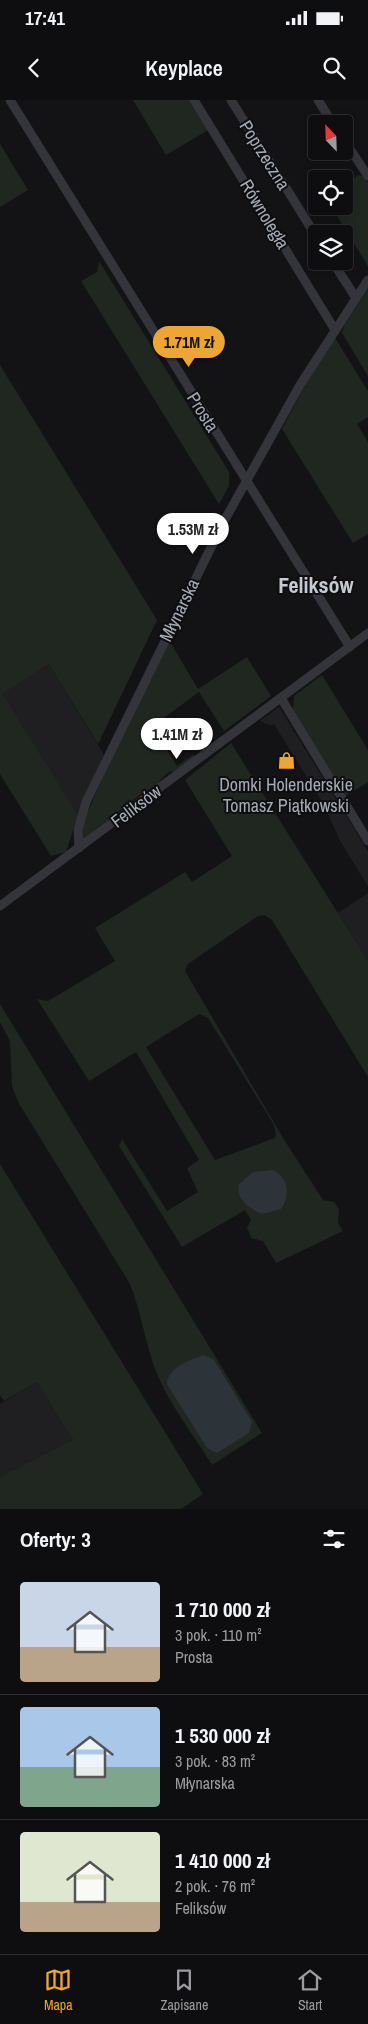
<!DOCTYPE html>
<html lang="pl">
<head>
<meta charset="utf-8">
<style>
	:root { --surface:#0e0e10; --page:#171719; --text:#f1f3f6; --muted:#9b9c9f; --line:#2e2e30; --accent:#eda633 }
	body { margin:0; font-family:"Archivo Narrow",sans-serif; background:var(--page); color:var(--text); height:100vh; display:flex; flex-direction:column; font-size:19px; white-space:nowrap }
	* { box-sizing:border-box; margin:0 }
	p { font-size:16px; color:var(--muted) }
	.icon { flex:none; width:28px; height:28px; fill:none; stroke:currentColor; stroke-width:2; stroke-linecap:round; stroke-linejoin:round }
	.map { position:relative; height:1409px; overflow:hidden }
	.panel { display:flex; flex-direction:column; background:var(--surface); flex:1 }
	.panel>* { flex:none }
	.needle { width:32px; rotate:337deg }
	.fabs { position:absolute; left:308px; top:15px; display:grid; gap:10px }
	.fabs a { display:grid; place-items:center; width:45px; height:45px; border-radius:5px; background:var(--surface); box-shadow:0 2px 8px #0003,0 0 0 1px var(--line); font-size:25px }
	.price { position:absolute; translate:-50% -42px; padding:0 11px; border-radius:18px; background:#fff; color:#222; font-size:16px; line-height:32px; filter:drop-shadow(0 1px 2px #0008) }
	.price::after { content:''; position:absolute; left:50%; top:30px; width:15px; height:11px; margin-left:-8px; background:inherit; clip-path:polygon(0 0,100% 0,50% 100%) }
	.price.active { background:var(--accent); color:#111 }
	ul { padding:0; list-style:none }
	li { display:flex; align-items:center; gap:15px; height:125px; padding:0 20px }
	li+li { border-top:1px solid var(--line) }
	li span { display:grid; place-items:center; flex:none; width:140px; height:100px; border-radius:5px; color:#555 }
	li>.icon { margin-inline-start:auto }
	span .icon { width:60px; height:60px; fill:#fffc; stroke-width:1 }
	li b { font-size:21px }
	h2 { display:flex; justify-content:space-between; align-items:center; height:60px; padding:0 20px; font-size:21px }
	.status { display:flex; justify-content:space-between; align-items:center; height:35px; padding:0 25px; background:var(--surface); direction:ltr }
	.status svg { height:14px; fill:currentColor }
	header { display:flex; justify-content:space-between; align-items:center; height:65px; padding:0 20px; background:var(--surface); font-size:22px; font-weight:600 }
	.tabs { display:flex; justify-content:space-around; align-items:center; height:70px; border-top:1px solid var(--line); background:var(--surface); font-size:14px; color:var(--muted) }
	.tabs a { display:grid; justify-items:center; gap:2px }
	.tabs .active { color:var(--accent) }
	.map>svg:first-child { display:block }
	.built { fill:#1f1f22 }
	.green { fill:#1f2720; fill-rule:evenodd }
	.water { fill:#2c343a }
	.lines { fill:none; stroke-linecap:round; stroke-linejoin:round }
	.street { stroke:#34353a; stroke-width:9 }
	.labels { text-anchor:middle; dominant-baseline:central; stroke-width:4; stroke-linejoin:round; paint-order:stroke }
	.street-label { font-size:18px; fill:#a5abb5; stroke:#0e0e10 }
	.poi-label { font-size:18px; fill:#a5abb5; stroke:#0e0e10 }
	.district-label { font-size:22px; font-weight:bold; fill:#c6c9d1; stroke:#0e0e10 }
</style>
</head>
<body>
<div class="status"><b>17:41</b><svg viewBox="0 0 49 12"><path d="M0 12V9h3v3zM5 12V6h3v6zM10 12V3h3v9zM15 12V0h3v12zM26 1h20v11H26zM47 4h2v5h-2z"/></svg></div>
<header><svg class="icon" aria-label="back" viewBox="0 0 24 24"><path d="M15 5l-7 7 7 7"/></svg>Keyplace<svg class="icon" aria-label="search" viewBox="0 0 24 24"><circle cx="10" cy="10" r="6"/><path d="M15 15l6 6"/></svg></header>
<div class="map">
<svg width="368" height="1409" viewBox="0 0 368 1409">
	<rect width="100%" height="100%" fill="#131315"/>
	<!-- built -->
	<g class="built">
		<polygon points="49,564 104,655 78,715 1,594"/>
		<polygon points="279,607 368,751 368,786 340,741 324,705 274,624 271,626 260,621"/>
		<polygon points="368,793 368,861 338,813"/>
		<polygon points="37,1282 73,1340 0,1377 0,1304"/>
	</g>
	<!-- green -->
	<g class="green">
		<polygon points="133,0 191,0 210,29 166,55"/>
		<polygon points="0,44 28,90 0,107"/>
		<polygon points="358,75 363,76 368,82 368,166 331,106 344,106 344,84"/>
		<polygon points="99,161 229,372 229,386 219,404 81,181 97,172"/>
		<polygon points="368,189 368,276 342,233 344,226"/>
		<polygon points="335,238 368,291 368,317 357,324 368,342 368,434 353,443 282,329 308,280"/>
		<polygon points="0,265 157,520 98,644 49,564 2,594 78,715 66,752 51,756 0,674"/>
		<path d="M169,540L198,589L247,557L271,596L224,631L199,592L153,626L177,666L194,654V657L175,671L169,672L161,679L158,684L141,694L73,747C102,677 134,608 169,540Z"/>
		<polygon points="322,575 368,650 368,682 345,696 293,610 294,596"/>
		<path d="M231,643L368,861V977L272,820L265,815L258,816L188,864L185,871L283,1038L323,1100L334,1102L339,1109L338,1123L343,1131L276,1163L263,1141L251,1138L247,1127L251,1120L245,1110L182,1147L119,1046L122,1039L167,1111L198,1092L187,1068L199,1060L136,952L89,981L37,899L48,901L115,861L95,828L185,772L192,782L232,756L185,680ZM199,914L208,918L274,1025L276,1034L275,1038L215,1060L146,947Z"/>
		<path d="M0,904L262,1333L212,1365C193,1334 168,1303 155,1269C145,1241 141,1212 130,1184L18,1002L12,986L10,941L0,922Z"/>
		<polygon points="0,1064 203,1394 181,1409 0,1409 0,1377 73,1340 37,1282 4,1301 0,1295"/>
	</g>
	<!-- water -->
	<g class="water">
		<path d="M273,1070C288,1078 291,1095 281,1109L262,1114C250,1109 235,1099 239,1084L253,1072Z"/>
		<path d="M204,1255L214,1260L252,1322L249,1333L217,1353L207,1348L167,1284C167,1268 191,1259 204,1255Z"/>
	</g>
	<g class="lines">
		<!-- street -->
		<g class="street">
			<polyline points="10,0 350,547"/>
			<polyline points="194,0 335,230"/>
			<polyline points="231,0 316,136"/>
			<polyline points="318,0 333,24"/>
			<polyline points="344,40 368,76"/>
			<polyline points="332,161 356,198"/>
			<polyline points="281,598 368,741"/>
			<polyline points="79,748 78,730 86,702 223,423 300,285 368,180"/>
			<polyline points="0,806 368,533"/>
		</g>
	</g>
	<!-- icons -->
	<defs>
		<symbol id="shop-bare" viewBox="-9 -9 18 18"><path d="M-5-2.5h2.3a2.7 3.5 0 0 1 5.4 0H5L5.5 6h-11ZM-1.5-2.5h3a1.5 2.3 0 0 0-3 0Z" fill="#eda633" stroke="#0e0e10" stroke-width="2.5" paint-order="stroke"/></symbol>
	</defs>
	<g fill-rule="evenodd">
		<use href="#shop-bare" x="274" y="648" width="25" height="25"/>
	</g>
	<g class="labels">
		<!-- street labels -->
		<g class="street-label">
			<text transform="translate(265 55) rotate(58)">Poprzeczna</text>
			<text transform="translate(265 114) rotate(59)">Równoległa</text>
			<text transform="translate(203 312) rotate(58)">Prosta</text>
			<text transform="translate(179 510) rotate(-64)">Młynarska</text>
			<text transform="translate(136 706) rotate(-37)">Feliksów</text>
		</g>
		<!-- poi labels -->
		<g class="poi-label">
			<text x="286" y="684">Domki Holenderskie<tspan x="286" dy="21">Tomasz Piątkowski</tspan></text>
		</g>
		<!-- district labels -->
		<g class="district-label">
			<text x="316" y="485">Feliksów</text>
		</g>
	</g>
</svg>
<div class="fabs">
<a><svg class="needle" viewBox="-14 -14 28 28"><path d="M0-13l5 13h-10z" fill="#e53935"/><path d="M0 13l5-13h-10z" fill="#9b9c9f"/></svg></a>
<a><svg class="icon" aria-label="locate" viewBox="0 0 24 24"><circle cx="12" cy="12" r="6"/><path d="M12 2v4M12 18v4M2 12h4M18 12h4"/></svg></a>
<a><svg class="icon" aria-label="layers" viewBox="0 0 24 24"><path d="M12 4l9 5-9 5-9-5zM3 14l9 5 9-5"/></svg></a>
</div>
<b class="price active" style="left:189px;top:268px">1.71M zł</b>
<b class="price" style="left:193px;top:455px">1.53M zł</b>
<b class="price" style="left:177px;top:660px">1.41M zł</b>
</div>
<section class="panel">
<h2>Oferty: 3<svg class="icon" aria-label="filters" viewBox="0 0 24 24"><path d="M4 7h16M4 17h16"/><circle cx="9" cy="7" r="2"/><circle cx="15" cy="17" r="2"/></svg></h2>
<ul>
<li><span style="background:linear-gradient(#c9d6e8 65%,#b9a48a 0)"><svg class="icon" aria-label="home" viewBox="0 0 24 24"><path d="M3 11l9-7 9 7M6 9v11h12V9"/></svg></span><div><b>1 710 000 zł</b><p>3 pok. · 110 m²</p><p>Prosta</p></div></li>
<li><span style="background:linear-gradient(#a9c7e8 60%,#7fa58c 0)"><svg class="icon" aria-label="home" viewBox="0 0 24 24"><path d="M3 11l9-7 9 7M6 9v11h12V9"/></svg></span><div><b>1 530 000 zł</b><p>3 pok. · 83 m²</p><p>Młynarska</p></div></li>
<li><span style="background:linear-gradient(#dfe7d0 70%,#b9a48a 0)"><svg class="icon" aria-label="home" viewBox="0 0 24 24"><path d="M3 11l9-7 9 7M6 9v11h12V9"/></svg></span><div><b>1 410 000 zł</b><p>2 pok. · 76 m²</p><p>Feliksów</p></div></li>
</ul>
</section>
<nav class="tabs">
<a class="active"><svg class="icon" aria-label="map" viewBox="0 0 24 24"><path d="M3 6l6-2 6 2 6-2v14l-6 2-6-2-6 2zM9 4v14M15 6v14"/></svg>Mapa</a>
<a><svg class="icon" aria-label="saved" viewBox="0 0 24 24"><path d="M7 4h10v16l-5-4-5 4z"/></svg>Zapisane</a>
<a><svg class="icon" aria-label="home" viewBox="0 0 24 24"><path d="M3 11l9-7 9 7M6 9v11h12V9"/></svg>Start</a>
</nav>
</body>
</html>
